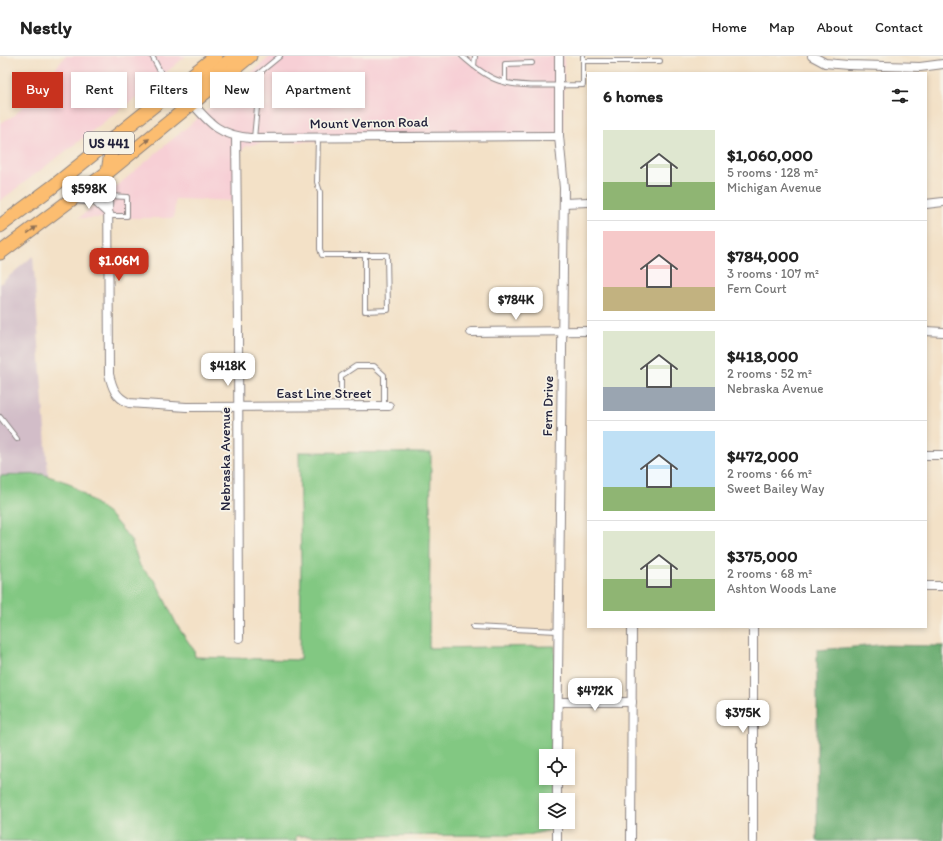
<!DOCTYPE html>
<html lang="en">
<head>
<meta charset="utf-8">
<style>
	:root { --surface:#fff; --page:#f6f6f6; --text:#222; --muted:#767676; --line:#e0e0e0; --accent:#c8321e }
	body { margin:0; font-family:Itim,sans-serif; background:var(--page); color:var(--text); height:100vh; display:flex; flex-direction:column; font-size:15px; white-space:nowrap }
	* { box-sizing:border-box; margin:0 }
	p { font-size:13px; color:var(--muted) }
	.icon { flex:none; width:22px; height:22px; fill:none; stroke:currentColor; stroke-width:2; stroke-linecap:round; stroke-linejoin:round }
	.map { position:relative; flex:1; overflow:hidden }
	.side { position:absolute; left:587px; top:16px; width:340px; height:556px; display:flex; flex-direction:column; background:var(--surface); border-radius:0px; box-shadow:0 2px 6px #0003 }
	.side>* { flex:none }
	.guide { position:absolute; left:12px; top:16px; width:380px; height:36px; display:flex; gap:8px }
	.tools { position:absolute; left:539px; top:693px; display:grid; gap:8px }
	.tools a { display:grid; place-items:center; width:36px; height:36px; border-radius:0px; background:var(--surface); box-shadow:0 2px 6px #0003; font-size:20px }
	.price { position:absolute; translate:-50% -34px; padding:0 9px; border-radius:8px; background:#fff; color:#222; font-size:13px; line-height:26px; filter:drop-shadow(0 1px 2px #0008) }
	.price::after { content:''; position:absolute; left:50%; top:24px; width:12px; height:9px; margin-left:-6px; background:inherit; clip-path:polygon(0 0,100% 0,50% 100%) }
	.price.active { background:var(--accent); color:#fff }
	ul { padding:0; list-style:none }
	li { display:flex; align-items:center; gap:12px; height:100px; padding:0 16px }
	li+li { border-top:1px solid var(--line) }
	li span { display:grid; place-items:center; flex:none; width:112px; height:80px; border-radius:0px; color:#555 }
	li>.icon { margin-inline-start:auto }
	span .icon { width:48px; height:48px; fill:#fffc; stroke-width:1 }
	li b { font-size:17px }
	h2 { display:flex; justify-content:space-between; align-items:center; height:48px; padding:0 16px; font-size:17px }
	.tag { padding:0 14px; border-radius:0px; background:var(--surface); box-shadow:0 2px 6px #0003; font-size:14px; line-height:36px }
	.tag.active { background:var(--accent); color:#fff }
	header { display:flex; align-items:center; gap:24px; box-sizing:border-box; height:56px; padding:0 20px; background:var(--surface); border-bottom:1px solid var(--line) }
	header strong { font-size:19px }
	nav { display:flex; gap:22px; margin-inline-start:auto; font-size:14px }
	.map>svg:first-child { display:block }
	.built { fill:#f7cfd5 }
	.industrial { fill:#d2bdc8 }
	.green { fill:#82c882; stroke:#52755e }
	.forest { fill:#69ac70; stroke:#466756 }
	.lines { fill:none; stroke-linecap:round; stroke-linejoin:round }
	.lane-casing { stroke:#8a8281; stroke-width:6 }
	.street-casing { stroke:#8a8281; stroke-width:10 }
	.primary-casing { stroke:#8a8281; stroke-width:15 }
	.lane { stroke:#fff; stroke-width:4 }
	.street { stroke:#fff; stroke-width:8 }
	.primary { stroke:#fcbd6f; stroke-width:13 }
	.oneway { fill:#8f7055 }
	.labels { text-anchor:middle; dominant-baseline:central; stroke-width:3.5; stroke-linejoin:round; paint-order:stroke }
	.shield { fill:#f7f3e8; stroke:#62616f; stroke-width:1 }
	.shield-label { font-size:13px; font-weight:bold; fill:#22223b }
	.street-label { font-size:14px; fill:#22223b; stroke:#f7f3e8 }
</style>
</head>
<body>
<header>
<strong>Nestly</strong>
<nav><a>Home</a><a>Map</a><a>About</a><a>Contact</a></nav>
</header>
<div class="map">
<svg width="943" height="785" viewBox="0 0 943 785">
	<rect width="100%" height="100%" fill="#f7f3e8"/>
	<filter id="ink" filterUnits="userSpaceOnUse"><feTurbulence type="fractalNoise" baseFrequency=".025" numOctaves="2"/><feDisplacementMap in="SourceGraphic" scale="8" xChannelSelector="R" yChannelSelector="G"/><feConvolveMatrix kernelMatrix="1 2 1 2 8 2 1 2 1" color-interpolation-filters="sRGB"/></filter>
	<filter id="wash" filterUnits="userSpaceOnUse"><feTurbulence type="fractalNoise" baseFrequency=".012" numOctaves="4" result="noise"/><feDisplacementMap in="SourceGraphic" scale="16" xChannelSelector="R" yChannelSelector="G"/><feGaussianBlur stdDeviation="0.9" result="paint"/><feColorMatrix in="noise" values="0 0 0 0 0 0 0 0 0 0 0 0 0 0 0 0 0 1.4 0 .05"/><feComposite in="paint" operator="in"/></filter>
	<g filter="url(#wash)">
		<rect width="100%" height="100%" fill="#f3e1c7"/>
		<!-- built -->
		<g class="built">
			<polygon points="66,0 186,0 133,44 0,145 0,67 15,59"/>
			<polygon points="271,0 564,0 564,80 264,86 246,90 238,99 236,145 175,143 174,162 79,162"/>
		</g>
		<!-- industrial -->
		<polygon class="industrial" points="33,200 48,420 42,418 0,420 0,228"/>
		<!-- green -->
		<polygon class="green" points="299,396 431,397 429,592 555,590 556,700 546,700 546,722 556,722 556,744 546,744 546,766 556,766 556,773 528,779 296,780 296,785 0,785 0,420 42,418 69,427 111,460 131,484 140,510 156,526 178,571 194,594 195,601 300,604 301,510"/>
		<!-- forest -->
		<polygon class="forest" points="879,589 943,590 943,785 817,785 817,594"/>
	</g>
	<g filter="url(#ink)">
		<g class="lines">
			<defs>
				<g id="lane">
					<polyline points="152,0 170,34"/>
					<path d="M462,0C472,9 486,21 500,25C518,32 562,29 583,29V0"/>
					<polyline points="583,5 660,5"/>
					<polyline points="474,10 475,0"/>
					<polyline points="232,18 257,51 254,82"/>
					<polyline points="505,26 505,8 532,7"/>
					<polyline points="242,31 280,0"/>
					<polyline points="318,81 317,126 320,136 320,193 322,199 387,199 388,254 365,255 365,199"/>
					<polyline points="109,140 127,141 127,160 109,160"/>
					<polyline points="341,350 341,320 356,310 374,310 384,319 384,350"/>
					<polyline points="0,361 17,383"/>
					<polyline points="473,571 558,575"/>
				</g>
				<g id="street">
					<polyline points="812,0 825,7 848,9 920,11 943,8"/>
					<path d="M192,47C211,69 220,79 250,82L559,80"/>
					<polyline points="236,80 238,270 239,582"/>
					<path d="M108,116L109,318C112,331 115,341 129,347L186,351L389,350"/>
					<polyline points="74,143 95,145 109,158"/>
					<polyline points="564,147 588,146"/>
					<polyline points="926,148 943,146"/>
					<polyline points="926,275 943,276"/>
					<polyline points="471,276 588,275"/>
					<polyline points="926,399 943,399"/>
					<polyline points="926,530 943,530"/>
					<polyline points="558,646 632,646"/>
					<polyline points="557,700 564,132 559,80 559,0"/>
					<polyline points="557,744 557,722"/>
					<polyline points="557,785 557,766"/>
					<polyline points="631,785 632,571"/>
					<polyline points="753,785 753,571"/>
				</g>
				<g id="primary">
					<polyline points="197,42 203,26 235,0"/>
					<polyline points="108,116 111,96 118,82"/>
					<polyline points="0,170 51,132 216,0"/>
					<polyline points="0,197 108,116 250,0"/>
				</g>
			</defs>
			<!-- lane casing -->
			<use href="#lane" class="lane-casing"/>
			<!-- street casing -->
			<use href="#street" class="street-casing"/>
			<!-- primary casing -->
			<use href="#primary" class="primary-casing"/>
			<!-- lane -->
			<use href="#lane" class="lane"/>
			<!-- street -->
			<use href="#street" class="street"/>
			<!-- primary -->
			<use href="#primary" class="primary"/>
		</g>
		<!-- one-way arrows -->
		<defs><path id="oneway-solid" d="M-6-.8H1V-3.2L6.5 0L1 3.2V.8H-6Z"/></defs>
		<g class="oneway">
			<use href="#oneway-solid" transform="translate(145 86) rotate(-39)"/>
			<use href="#oneway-solid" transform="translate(32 174) rotate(-36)"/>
		</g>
	</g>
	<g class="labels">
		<!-- shield labels -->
		<rect class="shield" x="84" y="76" width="50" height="22" rx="3"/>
		<g class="shield-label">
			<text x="109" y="87">US 441</text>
		</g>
		<!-- street labels -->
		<g class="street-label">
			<text transform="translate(369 67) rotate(-1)">Mount Vernon Road</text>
			<text x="324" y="337">East Line Street</text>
			<text transform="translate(548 350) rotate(-89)">Fern Drive</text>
			<text transform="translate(225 403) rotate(-90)">Nebraska Avenue</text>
		</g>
	</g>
</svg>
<div class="tools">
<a><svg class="icon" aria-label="locate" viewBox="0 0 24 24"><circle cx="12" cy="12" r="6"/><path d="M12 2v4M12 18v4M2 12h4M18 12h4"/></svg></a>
<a><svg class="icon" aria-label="layers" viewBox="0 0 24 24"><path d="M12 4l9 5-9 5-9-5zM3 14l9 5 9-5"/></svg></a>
</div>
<b class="price" style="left:89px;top:154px">$598K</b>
<b class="price active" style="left:119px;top:226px">$1.06M</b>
<b class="price" style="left:516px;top:265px">$784K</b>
<b class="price" style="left:228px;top:331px">$418K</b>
<b class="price" style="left:595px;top:656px">$472K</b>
<b class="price" style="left:743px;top:678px">$375K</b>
<div class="guide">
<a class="tag active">Buy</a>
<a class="tag">Rent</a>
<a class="tag">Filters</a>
<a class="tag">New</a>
<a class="tag">Apartment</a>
</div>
<section class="side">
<h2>6 homes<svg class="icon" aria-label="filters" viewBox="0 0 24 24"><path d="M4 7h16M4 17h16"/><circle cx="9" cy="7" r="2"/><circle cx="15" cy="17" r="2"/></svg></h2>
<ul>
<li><span style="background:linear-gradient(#dfe7d0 65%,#8fb573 0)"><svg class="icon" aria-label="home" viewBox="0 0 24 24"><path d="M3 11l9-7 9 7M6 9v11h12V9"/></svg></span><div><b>$1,060,000</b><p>5 rooms · 128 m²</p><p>Michigan Avenue</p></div></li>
<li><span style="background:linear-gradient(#f6c9c9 70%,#c2b280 0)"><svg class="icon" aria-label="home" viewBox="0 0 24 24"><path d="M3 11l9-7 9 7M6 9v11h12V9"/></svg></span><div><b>$784,000</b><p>3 rooms · 107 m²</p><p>Fern Court</p></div></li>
<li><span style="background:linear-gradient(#dfe7d0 70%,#9aa5b1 0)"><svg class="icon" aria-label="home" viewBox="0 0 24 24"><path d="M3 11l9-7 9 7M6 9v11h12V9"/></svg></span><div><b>$418,000</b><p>2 rooms · 52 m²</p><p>Nebraska Avenue</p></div></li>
<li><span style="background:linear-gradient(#bfe0f5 70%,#8fb573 0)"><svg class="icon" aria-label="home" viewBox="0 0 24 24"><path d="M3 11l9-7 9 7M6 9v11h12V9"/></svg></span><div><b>$472,000</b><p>2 rooms · 66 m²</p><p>Sweet Bailey Way</p></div></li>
<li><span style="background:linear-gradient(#dfe7d0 60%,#8fb573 0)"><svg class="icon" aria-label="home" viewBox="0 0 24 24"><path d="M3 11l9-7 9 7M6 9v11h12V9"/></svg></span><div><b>$375,000</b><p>2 rooms · 68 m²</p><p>Ashton Woods Lane</p></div></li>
</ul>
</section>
</div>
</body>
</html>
